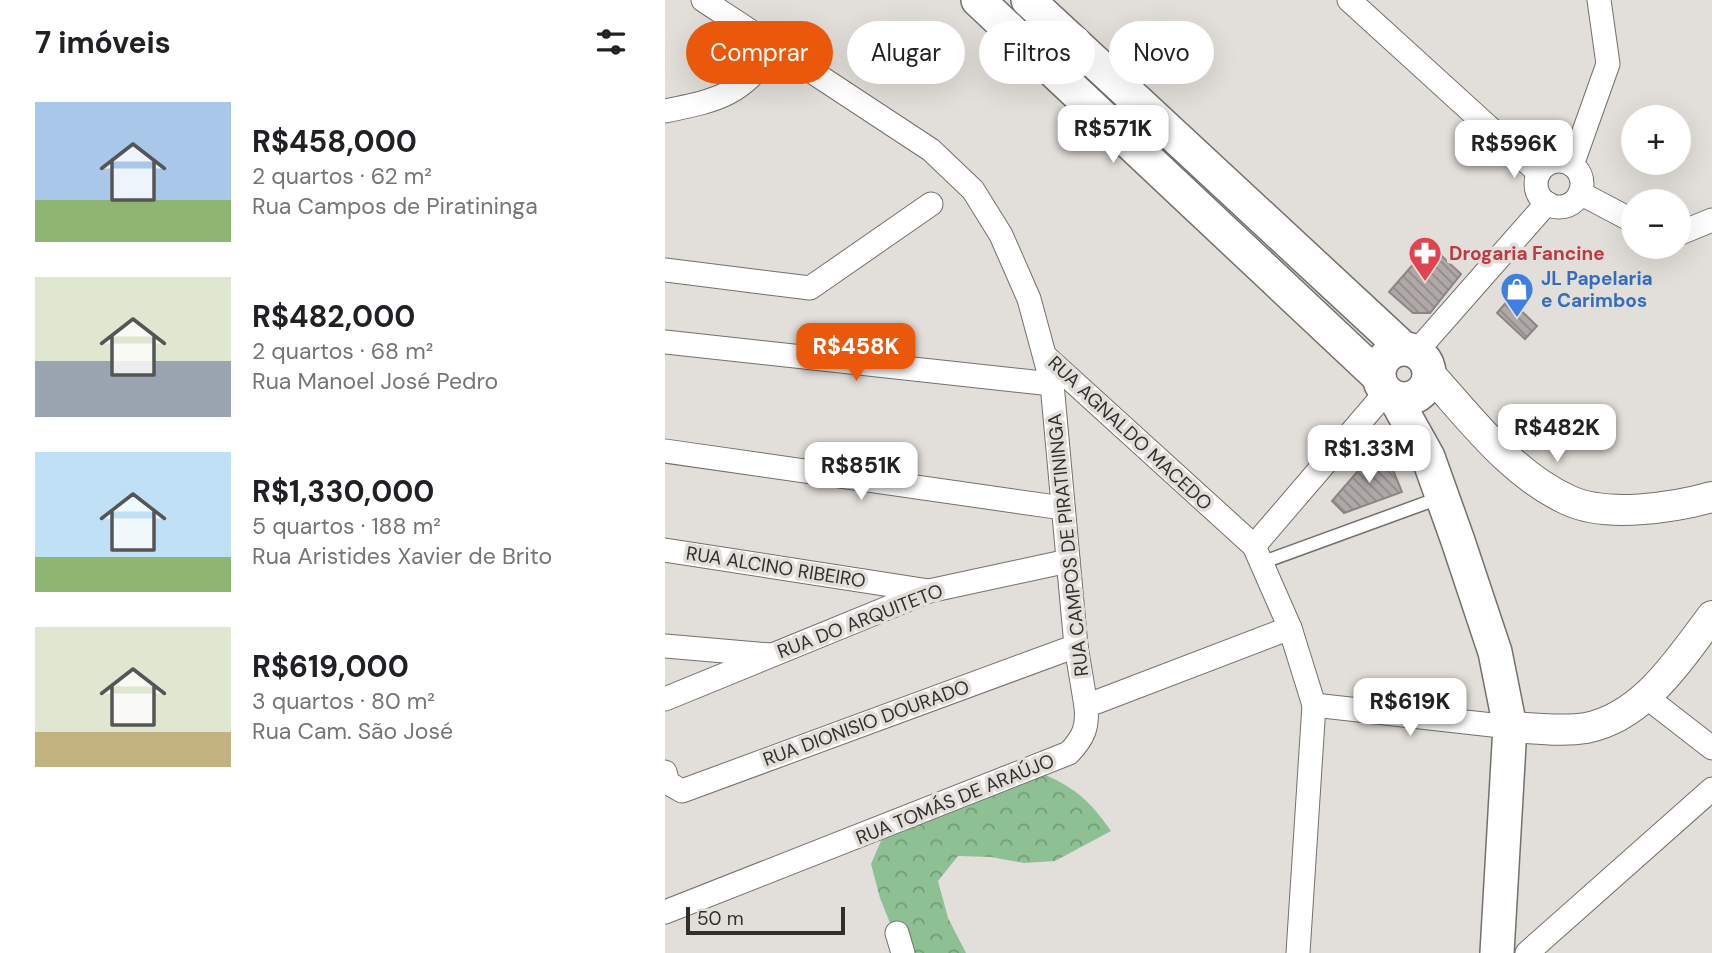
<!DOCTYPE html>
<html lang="pt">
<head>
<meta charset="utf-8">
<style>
	:root { --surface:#fff; --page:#f2f2f2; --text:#202124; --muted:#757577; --accent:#ea580c }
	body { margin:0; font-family:"DM Sans",sans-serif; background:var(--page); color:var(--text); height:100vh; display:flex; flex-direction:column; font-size:26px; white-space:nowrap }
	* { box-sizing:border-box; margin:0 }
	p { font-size:23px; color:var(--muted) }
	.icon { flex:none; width:38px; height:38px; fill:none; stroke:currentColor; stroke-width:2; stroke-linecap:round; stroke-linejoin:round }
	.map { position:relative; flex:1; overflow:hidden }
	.side { display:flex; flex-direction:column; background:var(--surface); width:665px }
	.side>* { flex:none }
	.banner { position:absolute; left:21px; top:21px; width:665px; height:63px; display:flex; gap:14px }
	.buttons { position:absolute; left:956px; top:105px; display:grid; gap:14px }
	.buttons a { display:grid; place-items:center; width:70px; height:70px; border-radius:50%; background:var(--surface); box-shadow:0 7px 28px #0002; font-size:35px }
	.scale { position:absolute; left:21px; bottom:18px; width:159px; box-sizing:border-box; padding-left:7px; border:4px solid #302f2d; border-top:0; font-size:19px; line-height:24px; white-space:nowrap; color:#302f2d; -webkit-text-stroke:5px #e2dfda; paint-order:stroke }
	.price { position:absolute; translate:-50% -60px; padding:0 16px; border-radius:14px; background:#fff; color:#222; font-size:23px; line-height:46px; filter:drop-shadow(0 2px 4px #0008) }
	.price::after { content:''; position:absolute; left:50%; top:42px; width:21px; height:16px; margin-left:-10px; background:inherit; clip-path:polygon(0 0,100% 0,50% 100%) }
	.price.current { background:var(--accent); color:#fff }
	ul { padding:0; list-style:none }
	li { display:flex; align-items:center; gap:21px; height:175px; padding:0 35px }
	li span { display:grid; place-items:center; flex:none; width:196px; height:140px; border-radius:0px; color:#555 }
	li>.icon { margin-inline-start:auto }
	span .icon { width:84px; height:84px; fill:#fffc; stroke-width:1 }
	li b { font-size:30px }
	h2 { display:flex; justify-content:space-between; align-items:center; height:84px; padding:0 35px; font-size:30px }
	.pill { padding:0 24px; border-radius:32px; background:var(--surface); box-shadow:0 7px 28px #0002; font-size:24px; line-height:63px }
	.pill.current { background:var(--accent); color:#fff }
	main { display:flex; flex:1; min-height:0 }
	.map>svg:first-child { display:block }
	.forest { fill:url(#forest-crowns) }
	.building { fill:url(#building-back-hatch); stroke:#8b8584; stroke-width:2 }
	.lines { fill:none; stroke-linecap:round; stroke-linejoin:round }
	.service-casing { stroke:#73706c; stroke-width:15 }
	.minor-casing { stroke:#73706c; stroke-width:25 }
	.tertiary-casing { stroke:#73706c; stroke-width:32 }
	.secondary-casing { stroke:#73706c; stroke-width:36 }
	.service { stroke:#fff; stroke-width:12 }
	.minor { stroke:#fff; stroke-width:23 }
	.tertiary { stroke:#fff; stroke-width:30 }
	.secondary { stroke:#fff; stroke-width:33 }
	.labels { text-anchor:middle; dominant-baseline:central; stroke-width:7; stroke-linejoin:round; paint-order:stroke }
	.health-label { font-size:19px; font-weight:bold; fill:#be3a42; stroke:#e2dfda; text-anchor:start }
	.shop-label { font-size:19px; font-weight:bold; fill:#366cbe; stroke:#e2dfda; text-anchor:start }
	.street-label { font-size:19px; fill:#302f2d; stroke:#e2dfda }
</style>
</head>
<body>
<main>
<section class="side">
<h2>7 imóveis<svg class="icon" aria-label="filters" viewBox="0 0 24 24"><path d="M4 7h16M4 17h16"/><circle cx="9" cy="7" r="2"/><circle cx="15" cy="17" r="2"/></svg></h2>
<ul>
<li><span style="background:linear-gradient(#a9c7e8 70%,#8fb573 0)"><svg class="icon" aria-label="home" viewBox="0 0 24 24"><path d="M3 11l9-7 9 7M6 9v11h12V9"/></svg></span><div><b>R$458,000</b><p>2 quartos · 62 m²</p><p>Rua Campos de Piratininga</p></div></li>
<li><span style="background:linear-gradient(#dfe7d0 60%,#9aa5b1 0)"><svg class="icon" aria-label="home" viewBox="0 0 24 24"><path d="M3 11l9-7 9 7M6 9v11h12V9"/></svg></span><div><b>R$482,000</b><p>2 quartos · 68 m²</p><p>Rua Manoel José Pedro</p></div></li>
<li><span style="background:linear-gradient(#bfe0f5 75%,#8fb573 0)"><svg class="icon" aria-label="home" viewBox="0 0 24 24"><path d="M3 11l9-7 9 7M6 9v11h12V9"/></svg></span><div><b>R$1,330,000</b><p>5 quartos · 188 m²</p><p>Rua Aristides Xavier de Brito</p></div></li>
<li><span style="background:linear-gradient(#dfe7d0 75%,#c2b280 0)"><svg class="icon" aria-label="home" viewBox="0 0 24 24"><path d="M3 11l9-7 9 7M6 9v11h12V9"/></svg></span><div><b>R$619,000</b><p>3 quartos · 80 m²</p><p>Rua Cam. São José</p></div></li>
</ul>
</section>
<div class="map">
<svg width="1047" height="953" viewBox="0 0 1047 953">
	<defs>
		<pattern id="forest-crowns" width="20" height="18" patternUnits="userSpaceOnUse" patternTransform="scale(1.75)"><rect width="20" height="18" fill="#8dc093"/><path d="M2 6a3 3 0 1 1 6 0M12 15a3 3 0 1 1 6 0" fill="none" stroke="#749c78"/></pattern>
		<pattern id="building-back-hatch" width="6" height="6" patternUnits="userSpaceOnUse" patternTransform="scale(1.75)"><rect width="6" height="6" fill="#afa8a7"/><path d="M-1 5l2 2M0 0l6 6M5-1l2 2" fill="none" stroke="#8f8988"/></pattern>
	</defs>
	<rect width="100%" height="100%" fill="#e2dfda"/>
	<!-- forest -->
	<path class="forest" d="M371,771C408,786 423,798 446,831L390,861L359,863L326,857L293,856L273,881L283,918L301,953H237L215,898L206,864L219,834Z"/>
	<!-- building -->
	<g class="building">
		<polygon points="765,245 796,274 765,313 748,313 724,292"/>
		<polygon points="844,299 872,326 860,339 832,313"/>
		<polygon points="705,457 723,458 737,492 679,513 667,501"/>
	</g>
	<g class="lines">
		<defs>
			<polyline id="service" points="596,563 777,497"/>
			<g id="minor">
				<polyline points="38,0 266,150 308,190 336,235 364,299 387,384 411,646 421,706"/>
				<polyline points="684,0 874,173"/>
				<path d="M0,111C58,99 73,96 111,48"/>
				<circle cx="894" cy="184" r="23"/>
				<polyline points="907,165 943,64 934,0"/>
				<polyline points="915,193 968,221"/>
				<polyline points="1013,234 1047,220"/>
				<polyline points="0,270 145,288 266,204"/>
				<polyline points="0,342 387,384"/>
				<polyline points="751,352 882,203"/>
				<polyline points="380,356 589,546 625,628 649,705 633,953"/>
				<polyline points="0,451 398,508"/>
				<polyline points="589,546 721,392"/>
				<polyline points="0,550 264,591"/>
				<polyline points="0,646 105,655"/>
				<polyline points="980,696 1047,748"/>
				<polyline points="0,699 264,591 403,561"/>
				<polyline points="649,705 845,727"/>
				<polyline points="0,772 3,783 17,791 411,646"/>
				<path d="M0,912L404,753C419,737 423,727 421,706L625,628"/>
				<polyline points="232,933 238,953"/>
				<polyline points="862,953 1047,789"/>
			</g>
			<g id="tertiary">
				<path d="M764,373C806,419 846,474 903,500C941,518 1008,508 1047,497"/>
				<path d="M845,727C869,728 897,732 921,728C978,717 1014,660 1047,616"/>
			</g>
			<g id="secondary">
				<polyline points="313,0 714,377"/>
				<polyline points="363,0 738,348"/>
				<circle cx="739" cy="374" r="25"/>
				<polyline points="730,398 763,457 793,541 830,652 845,727 832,953"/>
			</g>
		</defs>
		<!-- service casing -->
		<use href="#service" class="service-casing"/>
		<!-- minor casing -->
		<use href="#minor" class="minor-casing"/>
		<!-- tertiary casing -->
		<use href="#tertiary" class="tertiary-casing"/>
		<!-- secondary casing -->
		<use href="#secondary" class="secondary-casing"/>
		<!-- service -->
		<use href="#service" class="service"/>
		<!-- minor -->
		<use href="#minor" class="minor"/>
		<!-- tertiary -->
		<use href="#tertiary" class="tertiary"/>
		<!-- secondary -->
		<use href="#secondary" class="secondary"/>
	</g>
	<!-- icons -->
	<defs>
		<symbol id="pharmacy-pin" viewBox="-11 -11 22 30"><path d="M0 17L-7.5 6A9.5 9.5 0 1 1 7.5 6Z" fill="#e0444e" stroke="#e2dfda"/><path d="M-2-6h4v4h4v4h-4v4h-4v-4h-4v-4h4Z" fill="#fff"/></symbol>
		<symbol id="shop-pin" viewBox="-11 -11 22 30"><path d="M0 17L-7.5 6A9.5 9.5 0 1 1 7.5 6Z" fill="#3f7fe0" stroke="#e2dfda"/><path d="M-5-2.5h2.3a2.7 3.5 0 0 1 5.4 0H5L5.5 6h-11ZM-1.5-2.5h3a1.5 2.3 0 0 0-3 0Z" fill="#fff"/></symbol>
	</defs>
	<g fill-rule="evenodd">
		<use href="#pharmacy-pin" x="741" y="234" width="38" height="52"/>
		<use href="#shop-pin" x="833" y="270" width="38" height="52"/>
	</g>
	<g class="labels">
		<!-- health labels -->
		<g class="health-label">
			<text x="784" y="253">Drogaria Fancine</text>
		</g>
		<!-- shop labels -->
		<g class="shop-label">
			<text x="876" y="278">JL Papelaria<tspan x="876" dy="22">e Carimbos</tspan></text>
		</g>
		<!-- street labels -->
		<g class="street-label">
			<text transform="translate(465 433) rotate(43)">RUA AGNALDO MACEDO</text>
			<text transform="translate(403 545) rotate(-96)">RUA CAMPOS DE PIRATININGA</text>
			<text transform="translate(111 567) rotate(9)">RUA ALCINO RIBEIRO</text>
			<text transform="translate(195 621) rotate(-21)">RUA DO ARQUITETO</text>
			<text transform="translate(201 723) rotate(-20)">RUA DIONISIO DOURADO</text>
			<text transform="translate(290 799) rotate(-22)">RUA TOMÁS DE ARAÚJO</text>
		</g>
	</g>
</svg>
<div class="buttons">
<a>+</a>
<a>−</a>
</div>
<div class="scale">50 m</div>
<b class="price" style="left:448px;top:165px">R$571K</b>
<b class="price" style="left:849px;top:180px">R$596K</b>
<b class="price current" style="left:191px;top:383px">R$458K</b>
<b class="price" style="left:892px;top:464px">R$482K</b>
<b class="price" style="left:704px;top:485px">R$1.33M</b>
<b class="price" style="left:196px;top:502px">R$851K</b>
<b class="price" style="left:745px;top:738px">R$619K</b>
<div class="banner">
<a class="pill current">Comprar</a>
<a class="pill">Alugar</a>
<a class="pill">Filtros</a>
<a class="pill">Novo</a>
</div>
</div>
</main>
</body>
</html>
